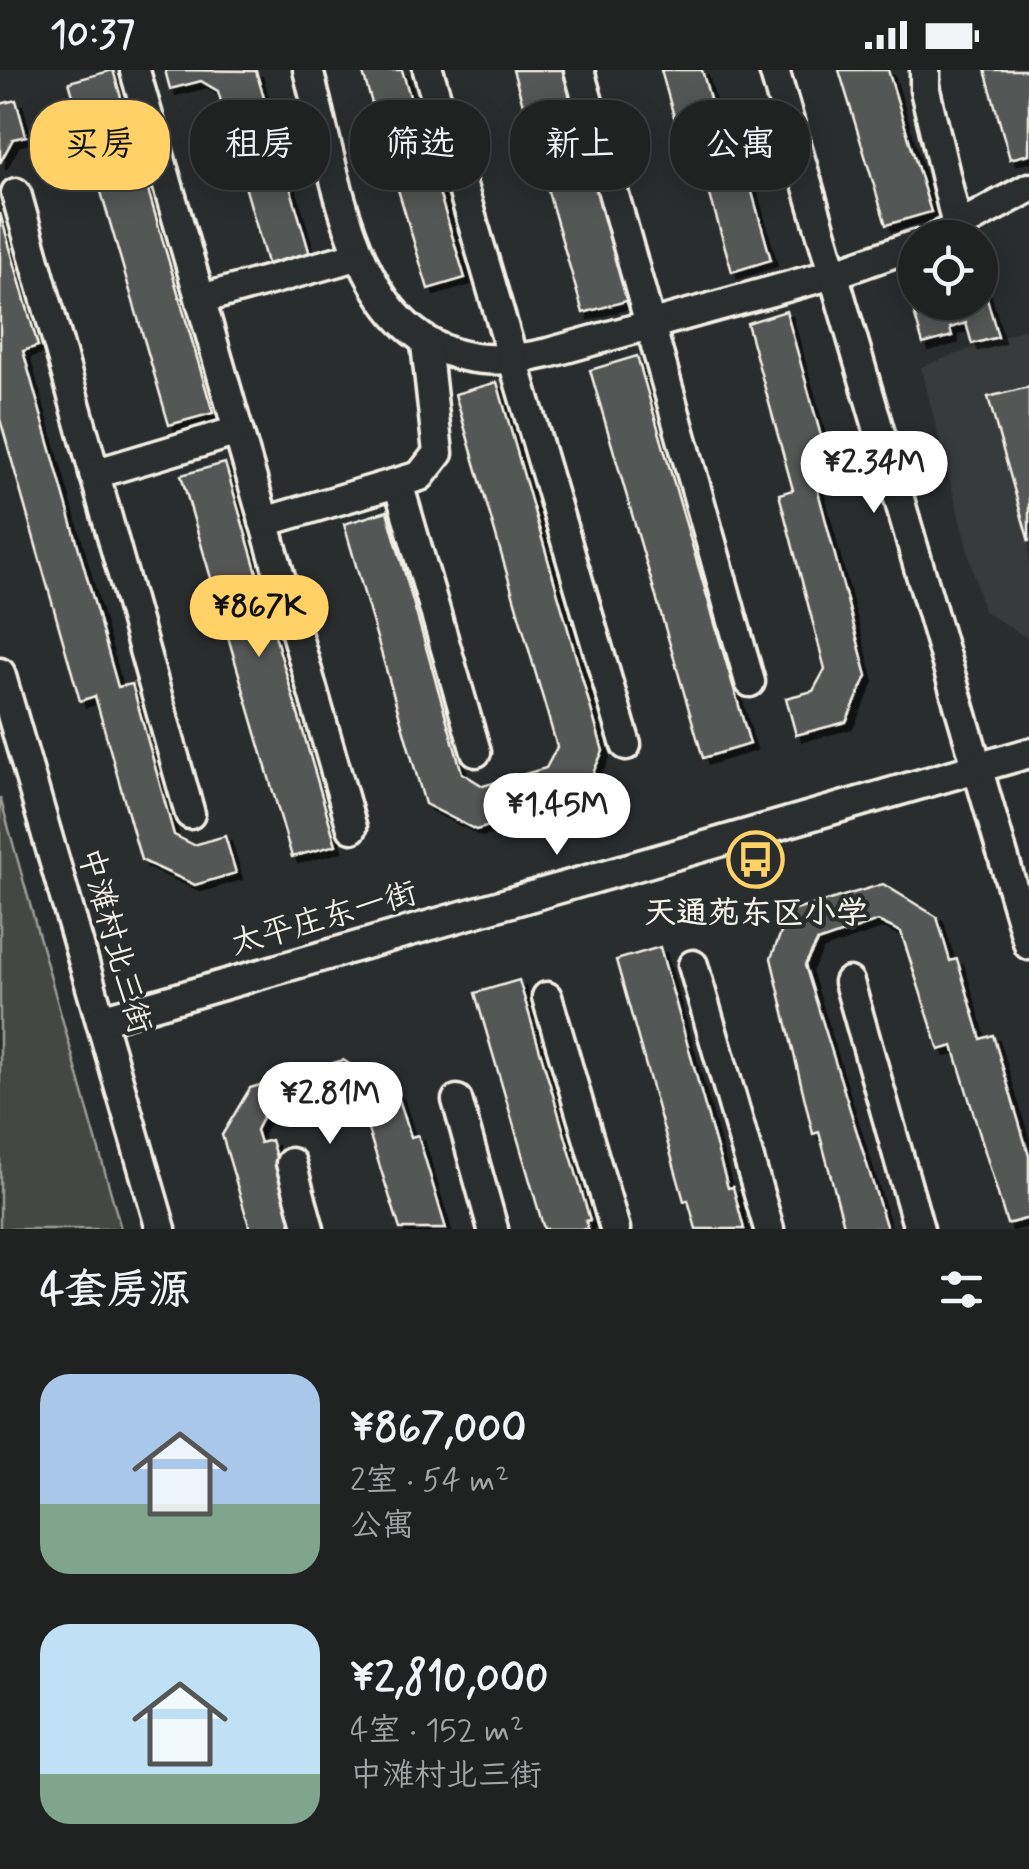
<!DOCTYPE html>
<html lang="zh">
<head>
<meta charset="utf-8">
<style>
	:root { --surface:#202222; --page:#2d2f2f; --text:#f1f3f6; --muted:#a2a4a5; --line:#3d3f40; --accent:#ffd166 }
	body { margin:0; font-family:Mynerve,"LXGW WenKai TC",sans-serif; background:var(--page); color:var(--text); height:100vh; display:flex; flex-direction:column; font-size:38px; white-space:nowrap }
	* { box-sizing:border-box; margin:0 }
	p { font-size:32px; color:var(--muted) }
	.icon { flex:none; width:55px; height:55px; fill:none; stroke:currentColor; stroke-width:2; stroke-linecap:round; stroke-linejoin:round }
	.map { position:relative; height:1159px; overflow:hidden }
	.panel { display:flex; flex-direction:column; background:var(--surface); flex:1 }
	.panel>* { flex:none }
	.banner { position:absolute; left:30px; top:30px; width:970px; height:90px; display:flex; gap:20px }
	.tools { position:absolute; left:898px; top:150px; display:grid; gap:20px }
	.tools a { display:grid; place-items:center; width:100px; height:100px; border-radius:50%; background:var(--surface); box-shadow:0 5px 25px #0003,0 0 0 2px var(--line); font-size:50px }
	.price { position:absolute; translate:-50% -85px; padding:0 22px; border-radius:35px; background:#fff; color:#222; font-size:32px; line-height:65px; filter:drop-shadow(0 2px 5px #0008) }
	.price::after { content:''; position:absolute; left:50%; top:60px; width:30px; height:22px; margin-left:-15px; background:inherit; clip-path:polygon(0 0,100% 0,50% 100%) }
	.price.current { background:var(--accent); color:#111 }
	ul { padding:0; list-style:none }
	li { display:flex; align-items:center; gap:30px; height:250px; padding:0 40px }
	li span { display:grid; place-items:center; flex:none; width:280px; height:200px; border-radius:30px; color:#555 }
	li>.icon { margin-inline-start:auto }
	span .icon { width:120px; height:120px; fill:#fffc; stroke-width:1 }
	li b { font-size:42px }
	h2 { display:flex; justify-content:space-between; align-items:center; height:120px; padding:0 40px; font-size:42px }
	.chip { padding:0 35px; border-radius:40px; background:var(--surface); box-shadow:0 5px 25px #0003,0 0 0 2px var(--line); font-size:35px; line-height:90px }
	.chip.current { background:var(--accent); color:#111 }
	.status { display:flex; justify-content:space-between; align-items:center; height:70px; padding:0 50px; background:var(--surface); direction:ltr }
	.status svg { height:28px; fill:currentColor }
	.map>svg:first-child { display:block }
	.built { fill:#373a3a }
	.green { fill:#444645; stroke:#9c9c96; stroke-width:2.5 }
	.building { fill:#555756; stroke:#f4f1e8; stroke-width:2.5; filter:url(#shadow) }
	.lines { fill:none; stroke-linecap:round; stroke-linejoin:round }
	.minor-casing { stroke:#f4f1e8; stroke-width:35 }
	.minor { stroke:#2a2d2e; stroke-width:28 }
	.labels { text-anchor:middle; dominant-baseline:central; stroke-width:8; stroke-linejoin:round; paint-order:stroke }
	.poi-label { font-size:32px; font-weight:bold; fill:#f4f1e8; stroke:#2a2d2e }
	.street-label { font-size:32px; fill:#f4f1e8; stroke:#2a2d2e }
</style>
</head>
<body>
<div class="status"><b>10:37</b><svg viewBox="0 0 49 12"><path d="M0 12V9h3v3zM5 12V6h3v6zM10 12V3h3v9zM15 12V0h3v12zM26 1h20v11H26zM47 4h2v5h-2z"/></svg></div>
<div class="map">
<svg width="1029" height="1159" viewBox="0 0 1029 1159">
	<defs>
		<filter id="shadow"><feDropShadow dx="6" dy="6" stdDeviation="0" flood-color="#0009"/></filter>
	</defs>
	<rect width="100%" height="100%" fill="#2a2d2e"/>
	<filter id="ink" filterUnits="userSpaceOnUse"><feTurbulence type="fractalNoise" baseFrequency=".01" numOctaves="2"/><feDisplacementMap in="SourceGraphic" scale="20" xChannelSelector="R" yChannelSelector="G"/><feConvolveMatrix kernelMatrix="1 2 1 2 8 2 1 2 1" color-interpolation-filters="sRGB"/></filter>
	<g filter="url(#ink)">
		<!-- built -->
		<polygon class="built" points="1029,257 1029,569 983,541 921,297"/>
		<!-- green -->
		<polygon class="green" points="0,727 121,1159 0,1159"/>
		<!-- building -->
		<g class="building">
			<polygon points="113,0 213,343 169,355 69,12"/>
			<polygon points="165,0 256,1 311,188 269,200 218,21 201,11 170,19"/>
			<polygon points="362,0 402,0 465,208 428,219"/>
			<polygon points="513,0 564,0 630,230 583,243"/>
			<polygon points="661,0 702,0 730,102 745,97 771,190 732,202 706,111 693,115"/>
			<polygon points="839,0 888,0 931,142 886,155"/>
			<polygon points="985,0 1029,0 1029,84 1010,89"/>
			<polygon points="16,30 26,66 13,69 0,93 0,34"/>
			<polygon points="0,143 38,276 23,281 118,617 132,614 174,765 194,775 225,766 236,803 195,815 141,790 95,626 80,631 0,349"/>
			<polygon points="980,204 998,267 972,274 966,253 950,258 952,266 923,274 907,218 915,216 915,232 980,232"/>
			<polygon points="786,241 833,409 816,414 867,606 846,652 796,665 786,628 813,621 825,599 779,424 793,420 747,253"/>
			<polygon points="637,286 750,674 703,688 590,300"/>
			<polygon points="497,312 603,681 581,729 476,760 425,734 344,454 387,441 462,703 483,716 546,698 557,677 455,324"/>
			<polygon points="1029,317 1029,472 988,327"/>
			<polygon points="225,393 336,775 292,787 181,405"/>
			<polygon points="883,814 937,847 950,891 957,889 981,969 993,965 1029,1086 1029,1148 1007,1154 953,976 939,980 901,862 878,851 817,872 805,895 887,1159 845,1159 819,1062 813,1064 771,888 789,842"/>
			<polygon points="660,877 728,1118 733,1117 744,1159 696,1159 688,1130 684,1131 616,890"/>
			<polygon points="519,910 590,1150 586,1151 588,1159 544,1159 475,923"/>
			<polygon points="343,990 397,1023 411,1067 418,1065 446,1159 400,1159 361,1038 330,1023 265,1042 256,1060 260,1073 271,1070 297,1159 250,1159 222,1065 250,1018"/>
		</g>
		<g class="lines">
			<defs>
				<g id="minor">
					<path d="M308,0C343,131 360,328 548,283L833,204L915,175"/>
					<polyline points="428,0 626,675"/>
					<polyline points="579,0 750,612"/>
					<polyline points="774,0 1029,875"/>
					<polyline points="925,0 925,20 958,160"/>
					<polyline points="135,1 352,758"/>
					<polyline points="16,123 190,744"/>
					<polyline points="936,168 1029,118"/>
					<polyline points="201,229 357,186"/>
					<polyline points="94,404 238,361"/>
					<polyline points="398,413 476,682"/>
					<polyline points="264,452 420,406 438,383 426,274"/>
					<polyline points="0,603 161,1159"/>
					<polyline points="693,895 769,1159"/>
					<polyline points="849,912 919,1159"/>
					<polyline points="547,927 615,1159"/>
					<polyline points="101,950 1029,683"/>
					<polyline points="457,1030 493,1159"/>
					<polyline points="291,1093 309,1159"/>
				</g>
			</defs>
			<!-- minor casing -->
			<use href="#minor" class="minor-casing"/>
			<!-- minor -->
			<use href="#minor" class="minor"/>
		</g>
	</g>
	<!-- icons -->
	<defs>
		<symbol id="bus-ring" viewBox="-11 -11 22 22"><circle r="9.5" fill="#2a2d2e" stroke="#ffd166" stroke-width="1.5"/><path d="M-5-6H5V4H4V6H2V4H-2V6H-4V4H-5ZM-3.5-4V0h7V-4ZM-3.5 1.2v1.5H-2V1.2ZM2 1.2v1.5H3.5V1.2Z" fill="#ffd166"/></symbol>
	</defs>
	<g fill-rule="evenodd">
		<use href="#bus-ring" x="724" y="758" width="63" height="63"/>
	</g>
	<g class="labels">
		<!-- poi labels -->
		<g class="poi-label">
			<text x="756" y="844">天通苑东区小学</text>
		</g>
		<!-- street labels -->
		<g class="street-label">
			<text transform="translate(324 849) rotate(-16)">太平庄东一街</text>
			<text transform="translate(114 871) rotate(74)">中滩村北三街</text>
		</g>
	</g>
</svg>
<div class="tools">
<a><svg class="icon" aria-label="locate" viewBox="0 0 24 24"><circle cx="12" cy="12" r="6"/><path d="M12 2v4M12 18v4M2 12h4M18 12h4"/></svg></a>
</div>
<b class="price" style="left:874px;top:446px">¥2.34M</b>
<b class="price current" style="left:259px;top:590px">¥867K</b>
<b class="price" style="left:557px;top:788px">¥1.45M</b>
<b class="price" style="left:330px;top:1077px">¥2.81M</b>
<div class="banner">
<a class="chip current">买房</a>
<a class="chip">租房</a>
<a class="chip">筛选</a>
<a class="chip">新上</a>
<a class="chip">公寓</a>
</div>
</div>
<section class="panel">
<h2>4套房源<svg class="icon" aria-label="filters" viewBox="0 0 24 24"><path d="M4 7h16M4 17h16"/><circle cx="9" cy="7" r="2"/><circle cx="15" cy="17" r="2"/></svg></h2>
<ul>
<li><span style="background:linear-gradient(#a9c7e8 65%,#7fa58c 0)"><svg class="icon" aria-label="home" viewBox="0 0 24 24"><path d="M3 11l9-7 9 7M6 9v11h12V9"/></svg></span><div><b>¥867,000</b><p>2室 · 54 m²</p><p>公寓</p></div></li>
<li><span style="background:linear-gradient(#bfe0f5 75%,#7fa58c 0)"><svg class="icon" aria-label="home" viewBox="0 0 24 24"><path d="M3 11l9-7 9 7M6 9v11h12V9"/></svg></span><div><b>¥2,810,000</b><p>4室 · 152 m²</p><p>中滩村北三街</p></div></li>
</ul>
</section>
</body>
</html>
